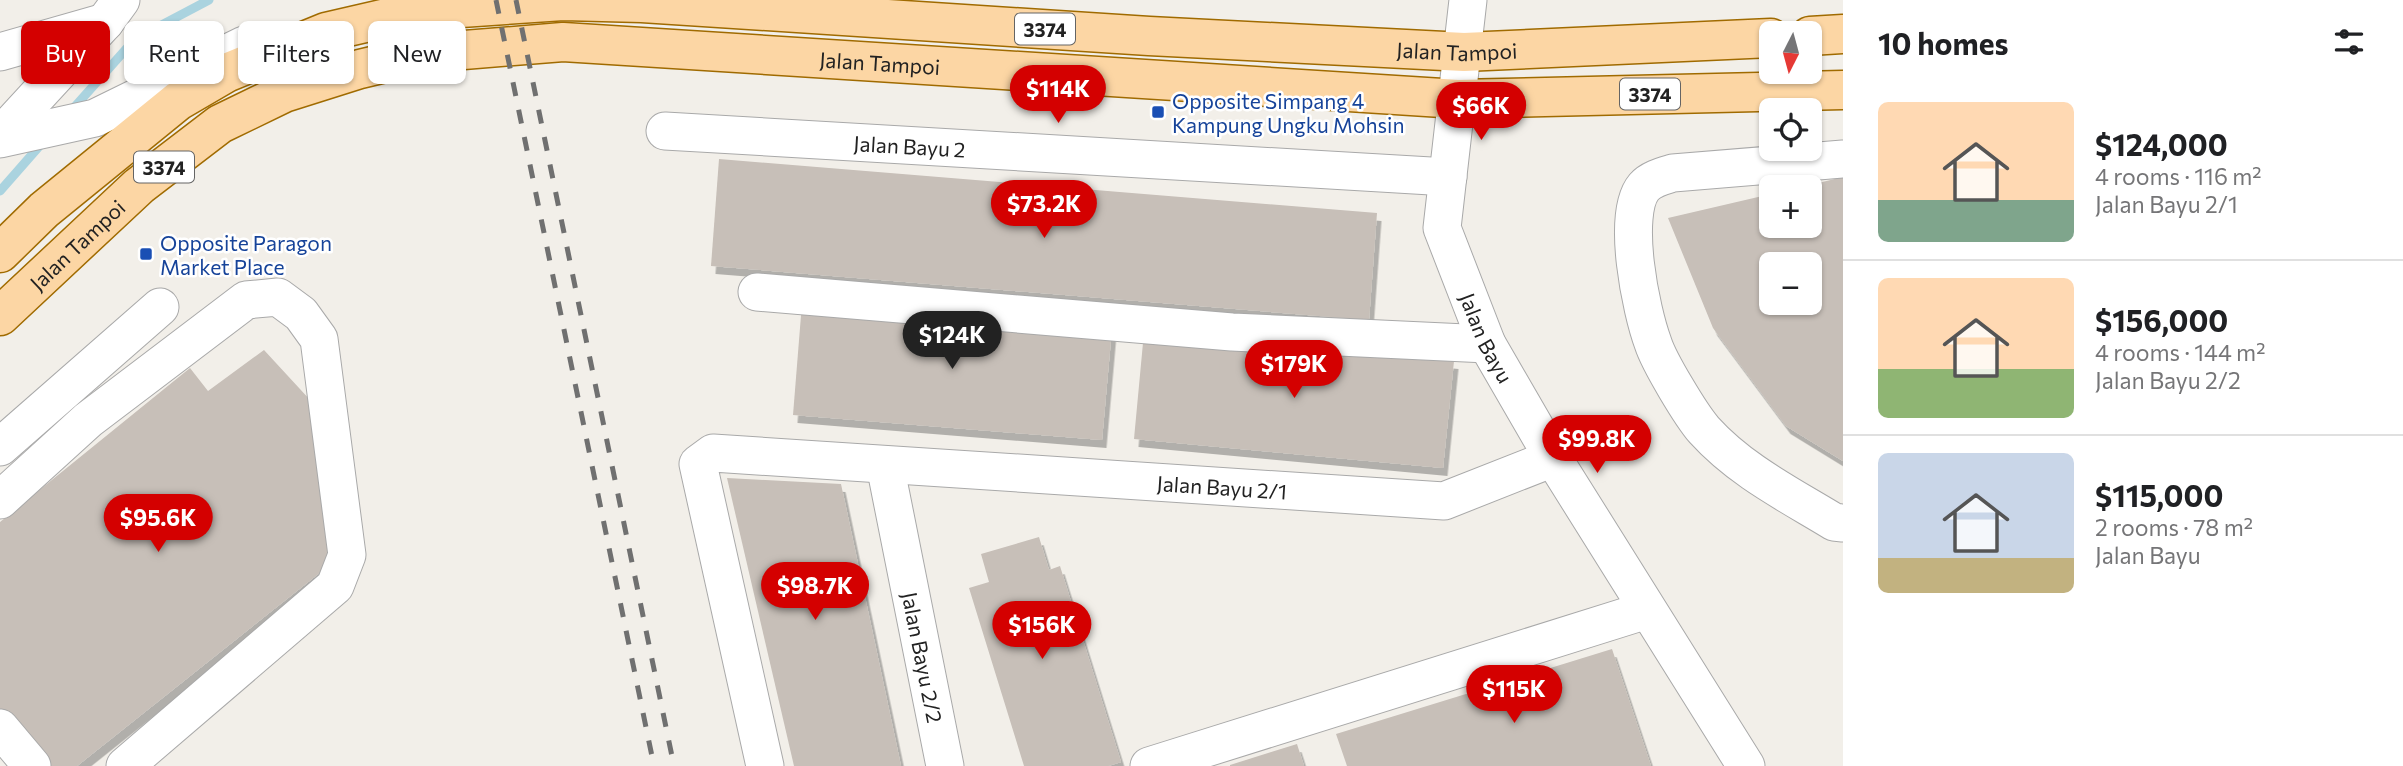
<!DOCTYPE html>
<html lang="en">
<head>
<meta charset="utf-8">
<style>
	:root { --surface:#fff; --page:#f6f6f6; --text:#202124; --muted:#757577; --line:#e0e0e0; --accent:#d40000 }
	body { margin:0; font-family:Commissioner,sans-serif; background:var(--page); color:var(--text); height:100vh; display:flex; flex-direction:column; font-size:26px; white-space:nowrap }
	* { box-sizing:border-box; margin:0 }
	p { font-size:23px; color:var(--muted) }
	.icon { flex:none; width:38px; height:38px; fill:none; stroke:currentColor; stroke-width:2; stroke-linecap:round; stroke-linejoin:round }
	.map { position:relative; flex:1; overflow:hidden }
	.drawer { display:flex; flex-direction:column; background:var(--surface); width:560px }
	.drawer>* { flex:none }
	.top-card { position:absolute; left:21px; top:21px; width:665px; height:63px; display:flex; gap:14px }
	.needle { width:46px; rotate:186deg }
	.tools { position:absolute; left:1759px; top:21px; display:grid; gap:14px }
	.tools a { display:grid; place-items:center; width:63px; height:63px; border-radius:10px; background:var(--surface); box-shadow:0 2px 5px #0004; font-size:35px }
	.price { position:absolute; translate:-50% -60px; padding:0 16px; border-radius:24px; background:var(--accent); color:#fff; font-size:23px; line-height:46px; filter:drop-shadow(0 2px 4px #0008) }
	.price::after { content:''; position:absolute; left:50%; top:42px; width:21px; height:16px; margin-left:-10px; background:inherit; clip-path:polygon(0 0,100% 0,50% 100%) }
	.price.current { background:#222; color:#fff }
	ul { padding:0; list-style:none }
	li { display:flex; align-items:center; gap:21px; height:175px; padding:0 35px }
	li+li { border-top:2px solid var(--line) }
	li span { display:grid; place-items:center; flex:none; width:196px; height:140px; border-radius:10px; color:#555 }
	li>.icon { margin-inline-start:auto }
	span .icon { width:84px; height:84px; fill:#fffc; stroke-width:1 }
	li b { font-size:30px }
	h2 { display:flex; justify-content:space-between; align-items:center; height:84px; padding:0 35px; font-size:30px }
	.pill { padding:0 24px; border-radius:10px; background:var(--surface); box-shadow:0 2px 5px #0004; font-size:24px; line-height:63px }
	.pill.current { background:var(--accent); color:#fff }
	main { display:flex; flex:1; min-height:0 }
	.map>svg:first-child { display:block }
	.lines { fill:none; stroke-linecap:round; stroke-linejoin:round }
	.stream { stroke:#aad3df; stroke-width:9 }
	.building { fill:#c7bfb8; fill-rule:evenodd; filter:url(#shadow) }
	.minor-casing { stroke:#a9a9a9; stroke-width:39 }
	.major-casing { stroke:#a06b00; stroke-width:41 }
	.minor { stroke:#fff; stroke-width:37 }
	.major { stroke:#fcd6a4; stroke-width:38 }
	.rail { stroke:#707070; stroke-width:5; stroke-dasharray:14 14; stroke-linecap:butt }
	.transit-dot { fill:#1a4fb4; stroke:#fff; stroke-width:2.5 }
	.labels { text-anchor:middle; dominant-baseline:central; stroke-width:5; stroke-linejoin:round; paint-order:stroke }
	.shield { fill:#fff; stroke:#646464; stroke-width:2 }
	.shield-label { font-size:19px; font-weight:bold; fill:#222 }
	.street-label { font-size:21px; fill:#222; stroke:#fff }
	.transit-label { font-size:21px; fill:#164399; stroke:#fff; text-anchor:start }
</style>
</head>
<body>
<main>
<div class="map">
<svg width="1843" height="766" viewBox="0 0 1843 766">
	<defs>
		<filter id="shadow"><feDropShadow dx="4.5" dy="8" stdDeviation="0" flood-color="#0004"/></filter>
	</defs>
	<rect width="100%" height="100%" fill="#f2efe9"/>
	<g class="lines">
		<!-- stream -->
		<g class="stream">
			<polyline points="71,111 135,39 209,0"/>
			<polyline points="0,191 43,142"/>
		</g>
	</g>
	<!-- building -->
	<g class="building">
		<polygon points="719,159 1377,213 1369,320 711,266"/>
		<path d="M1843,177V461L1786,426L1713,328L1668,218L1771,194V226H1810V185ZM1771,264H1810V303H1771Z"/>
		<polygon points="802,303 1112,328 1102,440 793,415"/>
		<polygon points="1144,332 1454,361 1443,468 1134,439"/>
		<polygon points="264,350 323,414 332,563 77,766 44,766 0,710 0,522 190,368 208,391"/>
		<polygon points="727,478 841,484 901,766 794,766"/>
		<polygon points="1039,537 1049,570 1060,566 1121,762 1108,766 1024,766 969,588 989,582 981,554"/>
		<polygon points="1612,649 1651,766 1347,766 1336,734"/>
		<polygon points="1297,744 1304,766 1230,766 1230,765"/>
	</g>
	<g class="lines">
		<defs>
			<g id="minor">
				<path id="s1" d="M1468,0L1442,228L1487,344L1553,458L1746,766"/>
				<polyline points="0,52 105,22"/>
				<path id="s2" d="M665,131L1448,177"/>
				<polyline points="0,136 105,22 121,0"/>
				<polyline points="0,139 95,118 244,45 291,47"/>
				<path d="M1843,159L1673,173C1663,176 1651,179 1644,187C1621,214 1641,311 1653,343C1659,362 1691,415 1704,430C1740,470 1788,494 1834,522L1843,523"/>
				<polyline points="757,292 1232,332 1487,344"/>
				<polyline points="0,447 160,307"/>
				<path id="s3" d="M885,465L945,766"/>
				<polyline points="0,500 88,420 246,300 278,297 301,314 319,339 347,555 335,586 125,766"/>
				<polyline points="0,728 32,766"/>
				<path id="s4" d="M765,766L698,464L713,453L1444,501L1553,458"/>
				<polyline points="1149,766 1647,610"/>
			</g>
			<g id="major">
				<polyline points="1810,36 1843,34"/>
				<path id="s5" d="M0,253L44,210L178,101L226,73L326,32L417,11L563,1L642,3L1149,36L1464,52L1771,38"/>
				<path id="s6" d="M0,316L139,186L220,124L284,93L360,69L427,53L563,42L1458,99L1843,90"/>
			</g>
		</defs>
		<!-- minor casing -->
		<use href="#minor" class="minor-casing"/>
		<!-- major casing -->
		<use href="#major" class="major-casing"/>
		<!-- minor -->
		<use href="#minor" class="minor"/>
		<!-- major -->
		<use href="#major" class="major"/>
		<!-- rail -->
		<g class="rail">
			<polyline points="496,0 654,766"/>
			<polyline points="516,0 674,766"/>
		</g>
	</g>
	<!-- markers -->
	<g class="transit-dot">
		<rect x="1151" y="105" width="14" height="14" rx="3.5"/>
		<rect x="139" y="247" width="14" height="14" rx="3.5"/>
	</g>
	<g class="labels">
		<!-- shield labels -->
		<g class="shield">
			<rect x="1015" y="13.5" width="60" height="31" rx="5"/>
			<rect x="1620" y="78.5" width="60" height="31" rx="5"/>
			<rect x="134" y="151.5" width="60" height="31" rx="5"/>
		</g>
		<g class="shield-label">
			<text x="1045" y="29">3374</text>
			<text x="1650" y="94">3374</text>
			<text x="164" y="167">3374</text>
		</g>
		<!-- street labels -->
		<g class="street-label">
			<text stroke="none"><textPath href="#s5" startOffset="1533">Jalan Tampoi</textPath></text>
			<text stroke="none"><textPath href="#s6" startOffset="966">Jalan Tampoi</textPath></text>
			<text stroke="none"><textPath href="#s2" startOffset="245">Jalan Bayu 2</textPath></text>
			<text stroke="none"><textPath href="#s6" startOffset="105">Jalan Tampoi</textPath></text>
			<text stroke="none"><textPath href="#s1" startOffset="348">Jalan Bayu</textPath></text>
			<text stroke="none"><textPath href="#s4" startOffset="838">Jalan Bayu 2/1</textPath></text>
			<text stroke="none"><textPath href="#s3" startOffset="196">Jalan Bayu 2/2</textPath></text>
		</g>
		<!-- transit labels -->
		<g class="transit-label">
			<text x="1172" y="100">Opposite Simpang 4<tspan x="1172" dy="24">Kampung Ungku Mohsin</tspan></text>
			<text x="160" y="242">Opposite Paragon<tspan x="160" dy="24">Market Place</tspan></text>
		</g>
	</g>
</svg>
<div class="tools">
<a><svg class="needle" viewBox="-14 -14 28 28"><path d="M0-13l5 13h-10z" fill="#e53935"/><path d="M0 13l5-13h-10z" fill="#757577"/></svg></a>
<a><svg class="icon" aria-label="locate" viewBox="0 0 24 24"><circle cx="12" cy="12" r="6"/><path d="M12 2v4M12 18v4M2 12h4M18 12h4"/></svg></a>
<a>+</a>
<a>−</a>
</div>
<b class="price" style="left:1058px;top:125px">$114K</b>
<b class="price" style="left:1481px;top:142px">$66K</b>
<b class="price" style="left:1044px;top:240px">$73.2K</b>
<b class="price current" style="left:952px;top:371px">$124K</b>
<b class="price" style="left:1294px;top:400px">$179K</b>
<b class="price" style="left:1597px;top:475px">$99.8K</b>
<b class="price" style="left:158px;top:554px">$95.6K</b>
<b class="price" style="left:815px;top:622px">$98.7K</b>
<b class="price" style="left:1042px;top:661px">$156K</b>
<b class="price" style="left:1514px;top:725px">$115K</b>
<div class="top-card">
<a class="pill current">Buy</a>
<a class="pill">Rent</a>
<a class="pill">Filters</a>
<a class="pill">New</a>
</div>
</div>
<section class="drawer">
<h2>10 homes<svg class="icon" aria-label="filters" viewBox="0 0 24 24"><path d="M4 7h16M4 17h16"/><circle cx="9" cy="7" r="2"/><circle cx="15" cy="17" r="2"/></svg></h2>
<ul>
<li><span style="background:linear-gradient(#ffd9b3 70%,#7fa58c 0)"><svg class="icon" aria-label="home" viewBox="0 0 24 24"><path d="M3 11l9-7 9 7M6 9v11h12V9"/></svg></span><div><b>$124,000</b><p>4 rooms · 116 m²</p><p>Jalan Bayu 2/1</p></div></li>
<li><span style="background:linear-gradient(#ffd9b3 65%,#8fb573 0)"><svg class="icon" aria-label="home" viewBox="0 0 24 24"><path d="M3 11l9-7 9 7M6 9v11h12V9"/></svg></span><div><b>$156,000</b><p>4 rooms · 144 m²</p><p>Jalan Bayu 2/2</p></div></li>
<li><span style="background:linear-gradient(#c9d6e8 75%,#c2b280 0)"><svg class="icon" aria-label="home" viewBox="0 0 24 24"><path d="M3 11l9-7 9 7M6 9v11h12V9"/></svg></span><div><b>$115,000</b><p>2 rooms · 78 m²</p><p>Jalan Bayu</p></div></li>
</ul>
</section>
</main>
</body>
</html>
